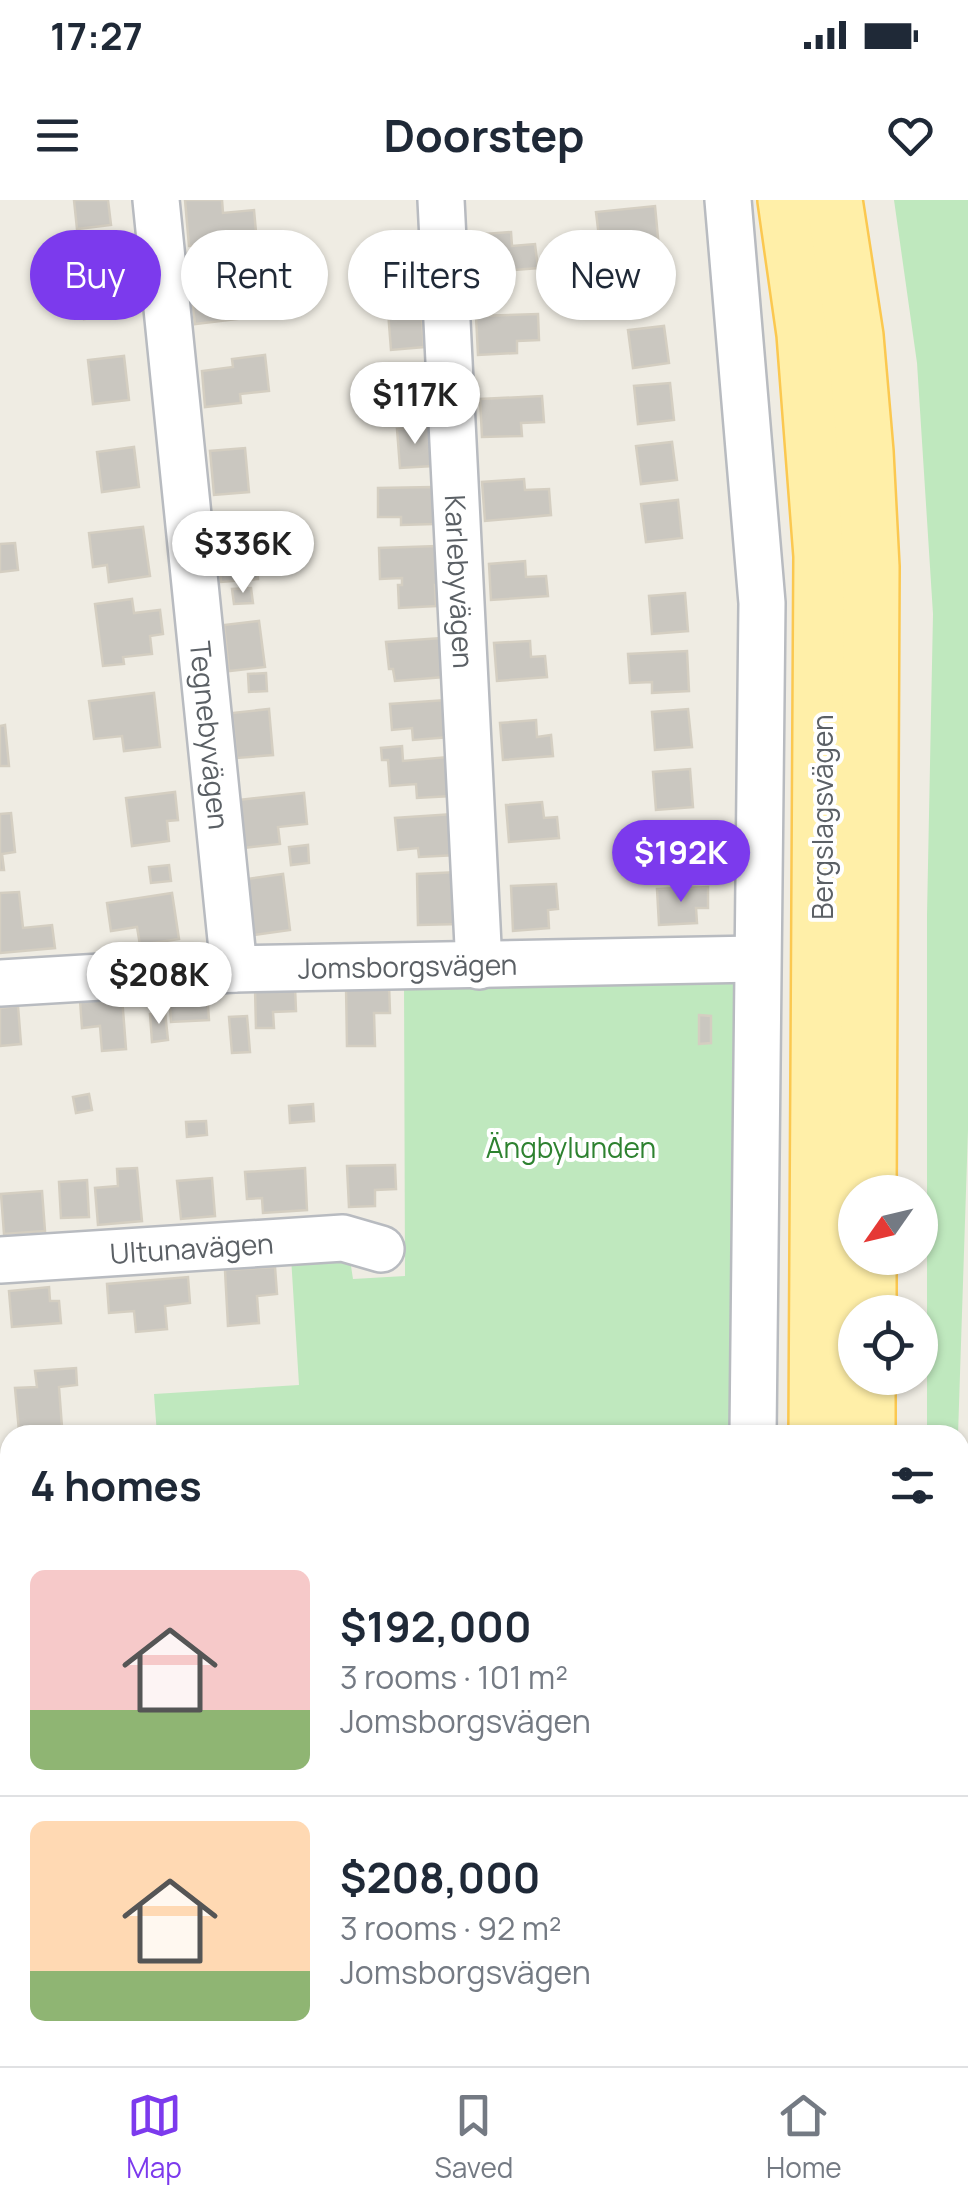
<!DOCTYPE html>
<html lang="en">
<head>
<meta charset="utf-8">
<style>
	:root { --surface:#fff; --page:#f6f6f7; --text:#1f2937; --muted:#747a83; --line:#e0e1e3; --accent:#7c3aed }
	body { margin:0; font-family:Manrope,sans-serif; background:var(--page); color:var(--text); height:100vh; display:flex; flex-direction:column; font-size:38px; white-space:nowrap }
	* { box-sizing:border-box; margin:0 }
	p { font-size:32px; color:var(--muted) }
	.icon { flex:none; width:55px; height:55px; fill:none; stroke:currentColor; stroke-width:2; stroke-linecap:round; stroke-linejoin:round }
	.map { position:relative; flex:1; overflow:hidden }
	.panel { position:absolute; left:0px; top:1225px; width:970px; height:642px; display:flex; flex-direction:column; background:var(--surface); border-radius:30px 30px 0 0; box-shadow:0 2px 8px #0004 }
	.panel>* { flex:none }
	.top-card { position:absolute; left:30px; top:30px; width:910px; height:90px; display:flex; gap:20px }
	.needle { width:65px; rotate:236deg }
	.controls { position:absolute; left:838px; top:975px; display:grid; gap:20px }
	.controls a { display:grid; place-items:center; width:100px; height:100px; border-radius:50%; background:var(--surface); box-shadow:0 2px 8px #0004; font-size:50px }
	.price { position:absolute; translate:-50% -85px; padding:0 22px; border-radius:35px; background:#fff; color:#222; font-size:32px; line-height:65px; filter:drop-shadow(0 2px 5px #0008) }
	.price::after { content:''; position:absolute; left:50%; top:60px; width:30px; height:22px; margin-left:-15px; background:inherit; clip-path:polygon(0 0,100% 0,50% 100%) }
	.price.active { background:var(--accent); color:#fff }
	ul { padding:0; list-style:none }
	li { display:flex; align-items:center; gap:30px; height:250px; padding:0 30px }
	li+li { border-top:2px solid var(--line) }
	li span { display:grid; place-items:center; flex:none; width:280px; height:200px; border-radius:15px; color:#555 }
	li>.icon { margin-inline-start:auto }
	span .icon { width:120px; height:120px; fill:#fffc; stroke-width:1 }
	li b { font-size:42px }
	h2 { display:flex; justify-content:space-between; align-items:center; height:120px; padding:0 30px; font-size:42px }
	.chip { padding:0 35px; border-radius:45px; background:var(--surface); box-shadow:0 2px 8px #0004; font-size:35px; line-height:90px }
	.chip.active { background:var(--accent); color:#fff }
	.status { display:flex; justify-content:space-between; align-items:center; height:70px; padding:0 50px; background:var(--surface); direction:ltr }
	.status svg { height:28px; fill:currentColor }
	header { display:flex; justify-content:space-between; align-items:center; height:130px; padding:0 30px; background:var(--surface); font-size:45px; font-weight:700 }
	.menu { display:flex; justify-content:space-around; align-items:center; height:140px; border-top:2px solid var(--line); background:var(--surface); font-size:28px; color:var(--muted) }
	.menu a { display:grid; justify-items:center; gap:5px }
	.menu .active { color:var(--accent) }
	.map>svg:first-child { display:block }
	.education { fill:#dfdbd2 }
	.green { fill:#bfe8be }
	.building { fill:#cac7c0; stroke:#d4cec1; stroke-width:2.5 }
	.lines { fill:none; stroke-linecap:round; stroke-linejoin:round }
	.minor-casing { stroke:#b8bbc0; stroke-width:50 }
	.major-casing { stroke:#fbc850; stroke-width:60 }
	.minor { stroke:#fff; stroke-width:45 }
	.major { stroke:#ffefa8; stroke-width:55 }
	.rail-casing { stroke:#b5b6b6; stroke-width:11 }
	.rail { stroke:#fff; stroke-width:8; stroke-dasharray:22; stroke-linecap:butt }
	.labels { text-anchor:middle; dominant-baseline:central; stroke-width:8; stroke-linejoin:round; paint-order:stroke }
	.street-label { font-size:28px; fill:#5b6065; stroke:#fff }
	.park-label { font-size:28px; fill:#2e8230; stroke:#fff }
</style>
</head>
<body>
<div class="status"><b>17:27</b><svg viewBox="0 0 49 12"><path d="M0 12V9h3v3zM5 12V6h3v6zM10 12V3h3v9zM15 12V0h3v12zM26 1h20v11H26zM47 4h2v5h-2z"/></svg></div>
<header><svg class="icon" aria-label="menu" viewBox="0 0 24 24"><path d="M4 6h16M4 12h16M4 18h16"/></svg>Doorstep<svg class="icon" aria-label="heart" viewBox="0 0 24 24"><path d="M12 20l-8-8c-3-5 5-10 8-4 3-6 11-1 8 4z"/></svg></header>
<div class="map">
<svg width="968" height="1866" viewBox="0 0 968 1866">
	<rect width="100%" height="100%" fill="#efece3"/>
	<!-- education -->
	<polygon class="education" points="10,1800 10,1858 18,1858 18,1866 0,1866 0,1801"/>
	<!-- green -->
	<g class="green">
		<polygon points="894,0 968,0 968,930 958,1235 927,1235 927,715 933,414 917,163"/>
		<polygon points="404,779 738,780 738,1235 157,1235 154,1194 299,1185 291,1057 349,1053 353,1079 405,1076"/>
		<polygon points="55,1858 386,1858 385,1866 55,1866"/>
	</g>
	<!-- building -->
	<g class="building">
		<polygon points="74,0 108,0 111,25 77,29"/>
		<polygon points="185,0 222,0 223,13 254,10 256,32 216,36 217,44 189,46"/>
		<polygon points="655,6 659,48 622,51 621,35 599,37 596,12"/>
		<polygon points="511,32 512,46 535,44 538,68 476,73 473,35"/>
		<polygon points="421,52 422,89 360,91 359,61 388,61 388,53"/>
		<polygon points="227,59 230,89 250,87 254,117 195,124 189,74 194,73 192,64"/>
		<polygon points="113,66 119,114 84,119 82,105 60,108 57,83 80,80 79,70"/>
		<polygon points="660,66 664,103 628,108 623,70"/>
		<polygon points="421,108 424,147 391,150 388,111"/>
		<polygon points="538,114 539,140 517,141 517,153 478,155 476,116"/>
		<polygon points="664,126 669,163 633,168 628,130"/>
		<polygon points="265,155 269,191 240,194 241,203 205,207 202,171 233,167 232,159"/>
		<polygon points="124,156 129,200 93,204 88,160"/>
		<polygon points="425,169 428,208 394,210 393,197 382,198 380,172"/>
		<polygon points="670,183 674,220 638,224 634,186"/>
		<polygon points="542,196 544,222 521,223 522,236 482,237 480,199"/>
		<polygon points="430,227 433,266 400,268 397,229"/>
		<polygon points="672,242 677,280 641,284 636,246"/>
		<polygon points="134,247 139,287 102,292 97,252"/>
		<polygon points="245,248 249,292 214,295 210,251"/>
		<polygon points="524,279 525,290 549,289 551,315 485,321 482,282"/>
		<polygon points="433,287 434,324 401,325 401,317 378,317 378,288"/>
		<polygon points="678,300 682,338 646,342 641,304"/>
		<polygon points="143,327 150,376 109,382 107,365 93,367 89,333"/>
		<polygon points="273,334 275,363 257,364 258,379 221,382 218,338"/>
		<polygon points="15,343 18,370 0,372 0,344"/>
		<polygon points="437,346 439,385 435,385 436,406 399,408 398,385 402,385 402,378 380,379 379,348"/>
		<polygon points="525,361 526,377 546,376 548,396 491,400 489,364"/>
		<polygon points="251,388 253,403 234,404 232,389"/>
		<polygon points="685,393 688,431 652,434 649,396"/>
		<polygon points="132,399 134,413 160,410 163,434 150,436 152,454 123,457 124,464 103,466 95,404"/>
		<polygon points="259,421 265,467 229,471 224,425"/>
		<polygon points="441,438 444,477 395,481 393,469 389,469 386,442"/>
		<polygon points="530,441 531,457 545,456 547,477 497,481 494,443"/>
		<polygon points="687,451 689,491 652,493 652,482 630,483 628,454"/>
		<polygon points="266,473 267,491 249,492 248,474"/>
		<polygon points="154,493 160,547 124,551 122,536 94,539 89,501"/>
		<polygon points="446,500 450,537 413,540 412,528 392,530 390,504"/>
		<polygon points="269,509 273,555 237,558 232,513"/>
		<polygon points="688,509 692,547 655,550 652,512"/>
		<polygon points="536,520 537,537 551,535 553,556 503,560 500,523"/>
		<polygon points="5,525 9,566 0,566 0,526"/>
		<polygon points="402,546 403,561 448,557 451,596 417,598 416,584 390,586 388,560 382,560 381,548"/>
		<polygon points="690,569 693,607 656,610 653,572"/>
		<polygon points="175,592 178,620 167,621 169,641 132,646 126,598"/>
		<polygon points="304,593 307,624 278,627 280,644 243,648 238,600"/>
		<polygon points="542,602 544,618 557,617 559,638 509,642 506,605"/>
		<polygon points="11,613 15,652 2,654 4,670 0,670 0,614"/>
		<polygon points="453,614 457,655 419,657 418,648 398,650 395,618"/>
		<polygon points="692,625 696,666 660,669 659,655 637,657 634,630"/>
		<polygon points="308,645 309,663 291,665 289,647"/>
		<polygon points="169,665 171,681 151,683 149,667"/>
		<polygon points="459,672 461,724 418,725 417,674"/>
		<polygon points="283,674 290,730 254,735 247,679"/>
		<polygon points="556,684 558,709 548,710 549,728 513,731 511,686"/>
		<polygon points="708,687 708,708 696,708 697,723 659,725 657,689"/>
		<polygon points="19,692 23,728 52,725 55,748 0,753 0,693"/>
		<polygon points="172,693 179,739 140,745 137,727 111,731 107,703"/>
		<polygon points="389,784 390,813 374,813 375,846 347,846 346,785"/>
		<polygon points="295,787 296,811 273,812 274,828 256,828 255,788"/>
		<polygon points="207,791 209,820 171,822 169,793"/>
		<polygon points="122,797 126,849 102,851 100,826 82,828 80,800"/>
		<polygon points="18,806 21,844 0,846 0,808"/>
		<polygon points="165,812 168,840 152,842 150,814"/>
		<polygon points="699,815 711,816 711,843 699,844"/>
		<polygon points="247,816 250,852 232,853 229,817"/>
		<polygon points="89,894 92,910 76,913 73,897"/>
		<polygon points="313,904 314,921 290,923 289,906"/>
		<polygon points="206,921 207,935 187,937 186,922"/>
		<polygon points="395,965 396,989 375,990 375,1006 349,1007 347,966"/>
		<polygon points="137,968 142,1021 98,1025 95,988 118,986 117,969"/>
		<polygon points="305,968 307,1010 263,1013 262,998 247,999 245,972"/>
		<polygon points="212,978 215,1016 181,1019 177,981"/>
		<polygon points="87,980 89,1017 61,1018 59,982"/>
		<polygon points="42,991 45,1031 4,1034 1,994"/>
		<polygon points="275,1067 277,1094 257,1096 259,1123 228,1126 225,1070"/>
		<polygon points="188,1077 190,1103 165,1106 167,1129 136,1132 134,1111 109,1113 107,1084"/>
		<polygon points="49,1087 50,1101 59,1101 61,1123 12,1127 9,1091"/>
		<polygon points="76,1168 77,1185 59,1187 62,1227 19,1231 15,1188 37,1187 35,1171"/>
	</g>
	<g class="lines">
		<defs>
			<g id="minor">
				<path id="s1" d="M156,0L234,769"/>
				<path id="s2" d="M441,0L479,766"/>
				<polyline points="728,0 762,403 753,1235"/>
				<path id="s3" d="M0,783L234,769L756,759"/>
				<path id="s4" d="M0,1060L343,1038L381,1049"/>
				<polyline points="0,1369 10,1492"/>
				<polyline points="0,1624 10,1623"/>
				<polyline points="36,1858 37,1866"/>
				<polyline points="748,1866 749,1858"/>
			</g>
			<g id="major">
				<polyline points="786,0 805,134 822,356 817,1235"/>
				<polyline points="834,0 855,136 865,252 871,367 868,992"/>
				<polyline points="868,1112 868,1058"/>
				<polyline points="867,1235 867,1178"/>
				<polyline points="812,1866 813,1858"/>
				<polyline points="861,1866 861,1858"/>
			</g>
		</defs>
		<!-- minor casing -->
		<use href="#minor" class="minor-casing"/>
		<!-- major casing -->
		<use href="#major" class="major-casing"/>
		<!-- minor -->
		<use href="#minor" class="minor"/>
		<!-- major -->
		<use href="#major" class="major"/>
		<defs>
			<g id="rail">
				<polyline points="960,1770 968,1545"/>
				<polyline points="960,1819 966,1866"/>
			</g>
		</defs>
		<!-- rail casing -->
		<use href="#rail" class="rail-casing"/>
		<!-- rail -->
		<use href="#rail" class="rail"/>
	</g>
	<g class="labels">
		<!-- street labels -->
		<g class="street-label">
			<text stroke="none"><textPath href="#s2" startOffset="382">Karlebyvägen</textPath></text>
			<text stroke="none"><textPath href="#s1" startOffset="538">Tegnebyvägen</textPath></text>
			<text transform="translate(822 617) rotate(-90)">Bergslagsvägen</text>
			<text stroke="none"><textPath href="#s3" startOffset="408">Jomsborgsvägen</textPath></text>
			<text stroke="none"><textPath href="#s4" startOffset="192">Ultunavägen</textPath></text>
		</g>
		<!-- park labels -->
		<g class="park-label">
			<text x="571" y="947">Ängbylunden</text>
		</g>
	</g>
</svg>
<div class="controls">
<a><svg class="needle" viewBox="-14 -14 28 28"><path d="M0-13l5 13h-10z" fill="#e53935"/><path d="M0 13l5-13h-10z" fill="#747a83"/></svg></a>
<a><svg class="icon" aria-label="locate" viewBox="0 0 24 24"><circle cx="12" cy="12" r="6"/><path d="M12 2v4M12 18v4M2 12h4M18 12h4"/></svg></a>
</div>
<b class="price" style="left:415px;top:247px">$117K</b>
<b class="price" style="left:243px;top:396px">$336K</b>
<b class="price active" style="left:681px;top:705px">$192K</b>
<b class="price" style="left:159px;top:827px">$208K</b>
<div class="top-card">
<a class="chip active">Buy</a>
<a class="chip">Rent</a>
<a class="chip">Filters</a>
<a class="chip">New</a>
</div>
<section class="panel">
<h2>4 homes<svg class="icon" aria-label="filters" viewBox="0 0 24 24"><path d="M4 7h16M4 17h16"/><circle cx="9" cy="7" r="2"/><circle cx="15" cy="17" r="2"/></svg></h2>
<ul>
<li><span style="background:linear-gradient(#f6c9c9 70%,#8fb573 0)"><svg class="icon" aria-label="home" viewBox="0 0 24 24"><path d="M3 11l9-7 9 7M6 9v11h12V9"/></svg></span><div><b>$192,000</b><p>3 rooms · 101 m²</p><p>Jomsborgsvägen</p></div></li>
<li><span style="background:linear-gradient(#ffd9b3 75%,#8fb573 0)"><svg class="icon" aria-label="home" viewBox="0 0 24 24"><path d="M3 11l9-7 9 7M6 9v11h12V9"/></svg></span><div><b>$208,000</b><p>3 rooms · 92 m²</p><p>Jomsborgsvägen</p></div></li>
</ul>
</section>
</div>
<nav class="menu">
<a class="active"><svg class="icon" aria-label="map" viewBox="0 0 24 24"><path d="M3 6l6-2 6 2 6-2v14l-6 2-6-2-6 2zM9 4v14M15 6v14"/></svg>Map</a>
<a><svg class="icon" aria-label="saved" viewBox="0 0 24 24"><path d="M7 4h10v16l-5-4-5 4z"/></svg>Saved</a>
<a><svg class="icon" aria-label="home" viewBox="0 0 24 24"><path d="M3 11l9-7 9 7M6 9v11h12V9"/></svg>Home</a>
</nav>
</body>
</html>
